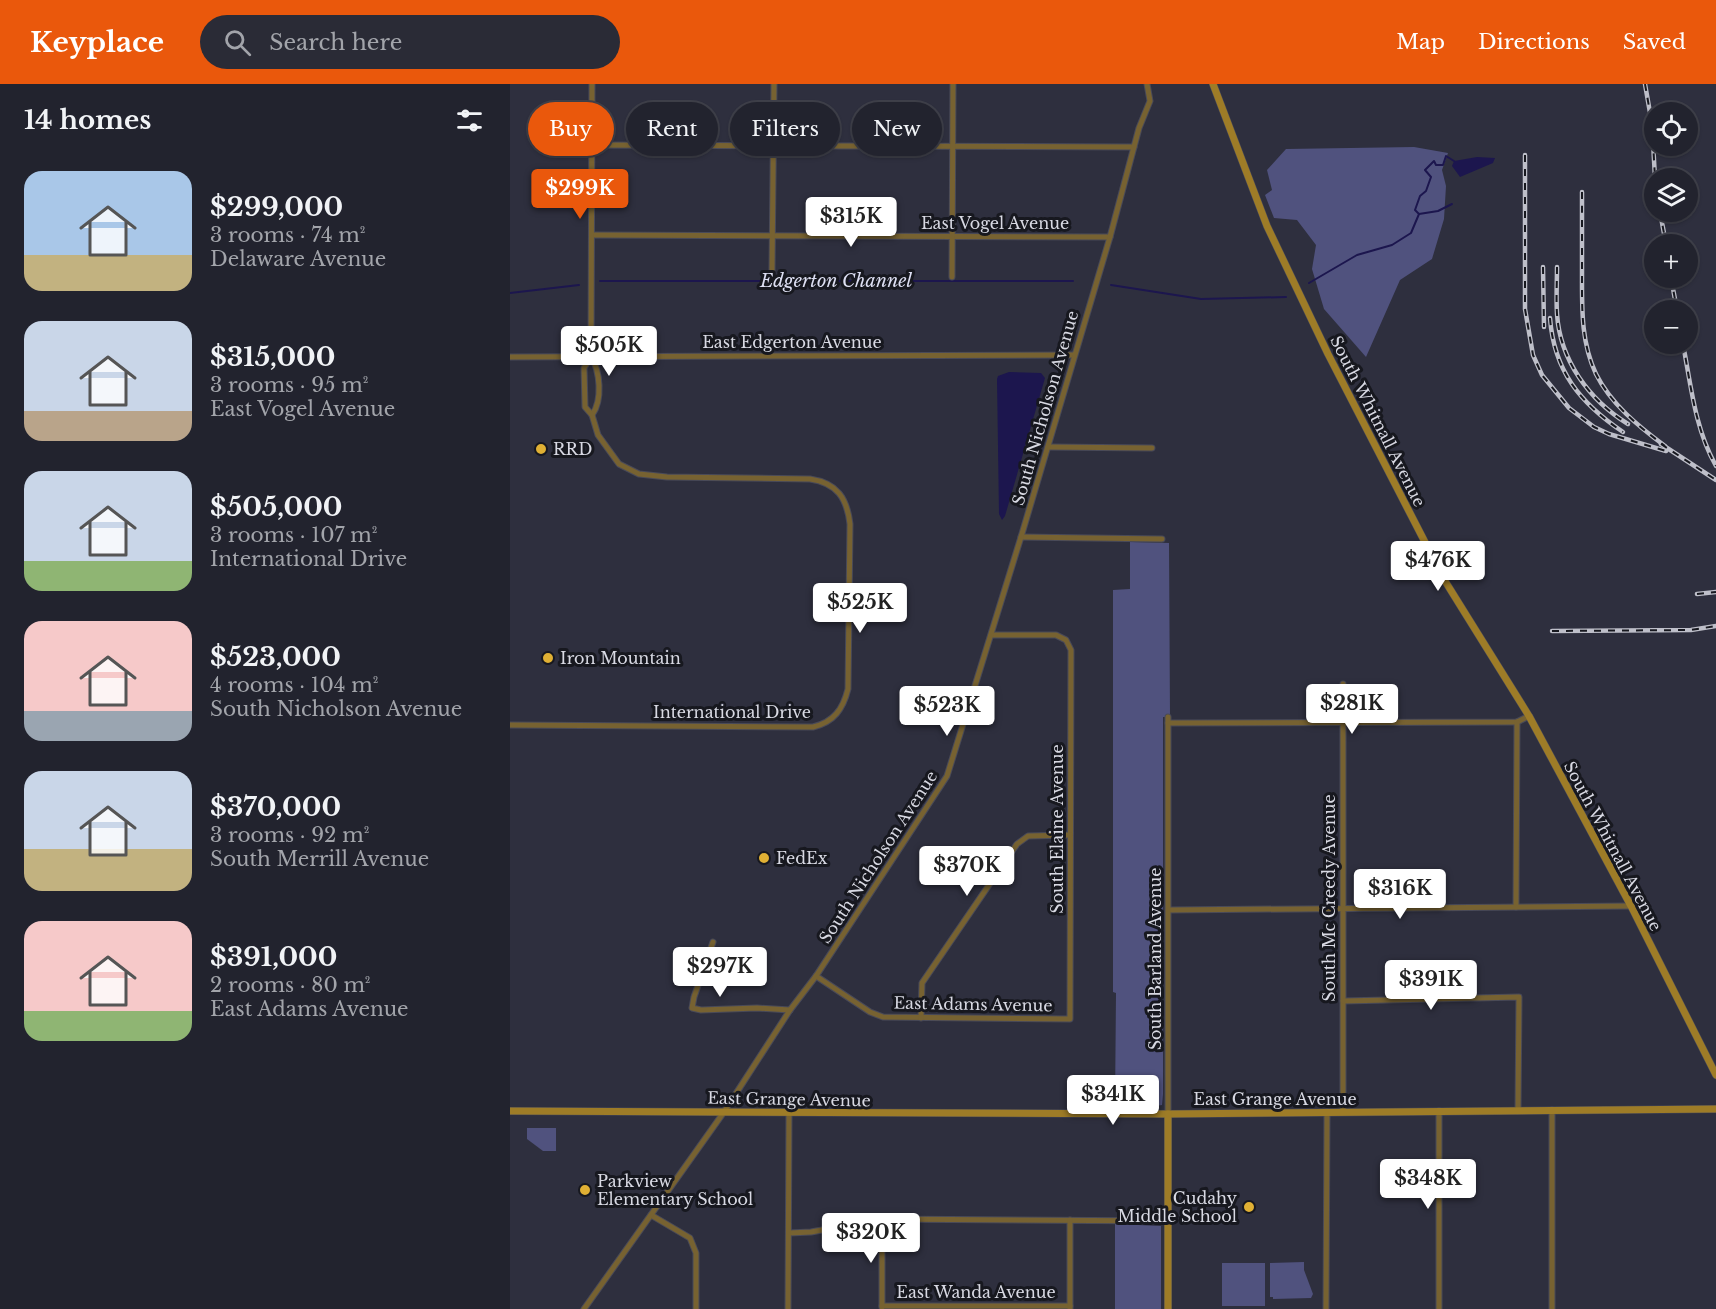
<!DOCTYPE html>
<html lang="en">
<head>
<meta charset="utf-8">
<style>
	:root { --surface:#22232e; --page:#2a2b36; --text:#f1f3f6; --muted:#a2a4aa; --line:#3f404a; --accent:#ea580c }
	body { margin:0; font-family:"Libre Baskerville",serif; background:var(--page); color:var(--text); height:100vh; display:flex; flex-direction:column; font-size:22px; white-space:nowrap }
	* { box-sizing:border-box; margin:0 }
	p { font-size:20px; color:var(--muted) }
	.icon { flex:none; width:33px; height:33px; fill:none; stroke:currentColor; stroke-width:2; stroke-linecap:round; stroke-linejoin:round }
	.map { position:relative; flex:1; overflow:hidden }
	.sheet { display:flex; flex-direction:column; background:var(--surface); width:510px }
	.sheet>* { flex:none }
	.guide { position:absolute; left:18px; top:18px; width:570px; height:54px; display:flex; gap:12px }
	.buttons { position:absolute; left:1134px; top:18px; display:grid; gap:12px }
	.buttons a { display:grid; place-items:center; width:54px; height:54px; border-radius:50%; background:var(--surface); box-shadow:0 2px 4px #0004,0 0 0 2px var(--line); font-size:30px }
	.price { position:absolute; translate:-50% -51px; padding:0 14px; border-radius:6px; background:#fff; color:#222; font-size:20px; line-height:39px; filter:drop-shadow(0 2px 3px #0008) }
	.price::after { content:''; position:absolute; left:50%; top:36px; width:18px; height:14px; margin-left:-9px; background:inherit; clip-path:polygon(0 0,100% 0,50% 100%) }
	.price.active { background:var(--accent); color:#fff }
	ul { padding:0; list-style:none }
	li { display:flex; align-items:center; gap:18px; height:150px; padding:0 24px }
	li span { display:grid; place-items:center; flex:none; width:168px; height:120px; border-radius:18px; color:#555 }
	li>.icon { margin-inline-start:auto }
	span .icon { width:72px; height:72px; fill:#fffc; stroke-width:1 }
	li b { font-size:26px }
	h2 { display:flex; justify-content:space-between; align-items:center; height:72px; padding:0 24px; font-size:26px }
	.pill { padding:0 21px; border-radius:27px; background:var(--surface); box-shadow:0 2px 4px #0004,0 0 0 2px var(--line); font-size:21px; line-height:54px }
	.pill.active { background:var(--accent); color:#fff }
	header { display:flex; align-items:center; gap:36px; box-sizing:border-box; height:84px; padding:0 30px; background:var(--accent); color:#fff }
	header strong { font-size:28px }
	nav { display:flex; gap:33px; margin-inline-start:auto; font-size:21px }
	.search { width:420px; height:54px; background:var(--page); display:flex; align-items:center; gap:15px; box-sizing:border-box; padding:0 21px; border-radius:33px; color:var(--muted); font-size:22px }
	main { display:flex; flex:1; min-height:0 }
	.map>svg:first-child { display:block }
	.green { fill:#50527e }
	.water { fill:#1c164e }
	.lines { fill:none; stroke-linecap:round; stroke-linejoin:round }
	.stream { stroke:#1c164e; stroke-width:2 }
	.street-casing { stroke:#494a58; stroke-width:7 }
	.secondary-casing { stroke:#494a58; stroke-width:8 }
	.street { stroke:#776231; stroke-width:5 }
	.secondary { stroke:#9e7c27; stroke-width:7 }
	.rail-casing { stroke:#bebfc9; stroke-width:4.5 }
	.rail { stroke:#17181f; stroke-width:2; stroke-dasharray:7; stroke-linecap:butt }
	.poi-dot { fill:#e0b034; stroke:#17181f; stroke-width:2 }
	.labels { text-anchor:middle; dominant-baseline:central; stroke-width:6; stroke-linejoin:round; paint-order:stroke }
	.street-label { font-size:16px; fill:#d8d9e3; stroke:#17181f }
	.poi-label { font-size:16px; fill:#d8d9e3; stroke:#17181f; text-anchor:start }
	.water-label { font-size:18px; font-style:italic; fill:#dddff2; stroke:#17181f }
</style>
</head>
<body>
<header>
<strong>Keyplace</strong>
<div class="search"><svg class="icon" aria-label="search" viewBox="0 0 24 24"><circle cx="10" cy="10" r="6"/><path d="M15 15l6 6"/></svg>Search here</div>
<nav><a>Map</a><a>Directions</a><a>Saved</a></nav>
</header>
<main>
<section class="sheet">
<h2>14 homes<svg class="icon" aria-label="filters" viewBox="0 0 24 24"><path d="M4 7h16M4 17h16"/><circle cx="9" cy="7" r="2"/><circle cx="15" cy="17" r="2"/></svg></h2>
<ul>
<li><span style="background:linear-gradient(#a9c7e8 70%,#c2b280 0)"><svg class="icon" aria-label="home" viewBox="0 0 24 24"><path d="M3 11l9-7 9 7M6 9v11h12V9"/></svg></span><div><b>$299,000</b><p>3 rooms · 74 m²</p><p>Delaware Avenue</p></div></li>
<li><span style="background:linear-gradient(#c9d6e8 75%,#b9a48a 0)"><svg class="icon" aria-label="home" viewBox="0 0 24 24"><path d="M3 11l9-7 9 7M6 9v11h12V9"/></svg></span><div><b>$315,000</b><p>3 rooms · 95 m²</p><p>East Vogel Avenue</p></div></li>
<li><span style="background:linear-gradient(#c9d6e8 75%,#8fb573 0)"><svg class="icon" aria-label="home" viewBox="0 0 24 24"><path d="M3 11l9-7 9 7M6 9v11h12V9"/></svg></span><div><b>$505,000</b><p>3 rooms · 107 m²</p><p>International Drive</p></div></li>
<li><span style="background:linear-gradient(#f6c9c9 75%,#9aa5b1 0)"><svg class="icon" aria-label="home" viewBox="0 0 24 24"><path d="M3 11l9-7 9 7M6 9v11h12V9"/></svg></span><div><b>$523,000</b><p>4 rooms · 104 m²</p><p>South Nicholson Avenue</p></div></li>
<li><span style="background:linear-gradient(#c9d6e8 65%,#c2b280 0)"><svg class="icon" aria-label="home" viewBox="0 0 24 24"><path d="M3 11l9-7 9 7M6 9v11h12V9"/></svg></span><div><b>$370,000</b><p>3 rooms · 92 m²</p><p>South Merrill Avenue</p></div></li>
<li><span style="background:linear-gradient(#f6c9c9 75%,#8fb573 0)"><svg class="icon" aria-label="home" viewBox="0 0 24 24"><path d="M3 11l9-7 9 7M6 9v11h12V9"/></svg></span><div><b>$391,000</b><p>2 rooms · 80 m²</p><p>East Adams Avenue</p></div></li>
</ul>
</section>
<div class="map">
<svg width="1206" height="1225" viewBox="0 0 1206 1225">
	<rect width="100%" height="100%" fill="#2e2f3e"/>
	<!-- green -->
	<g class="green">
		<polygon points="904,63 938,69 932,86 936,102 934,135 922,175 890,196 856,273 814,225 802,185 806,161 787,136 764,134 755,111 762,106 757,86 776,65"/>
		<polygon points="620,458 659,459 660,633 653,633 653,1010 652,1021 646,1022 605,1021 606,909 603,908 603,506 620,505"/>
		<polygon points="17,1044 46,1044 46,1067 33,1067 17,1055"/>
		<polygon points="605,1140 651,1142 651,1225 605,1225"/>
		<polygon points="794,1178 794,1186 803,1210 801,1214 763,1215 763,1213 760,1213 760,1179"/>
		<rect x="712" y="1179" width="43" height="43"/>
	</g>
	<!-- water -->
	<g class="water">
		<polygon points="967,73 985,74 983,79 950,93 942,82 944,77"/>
		<polygon points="499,288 531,289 535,294 495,432 492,436 489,430 487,295 488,292"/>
	</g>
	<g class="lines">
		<!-- stream -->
		<g class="stream">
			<polyline points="909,130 928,127 942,120"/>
			<polyline points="90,197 563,197"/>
			<polyline points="799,199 847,171 882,161 901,149 909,130 905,126 910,112 916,107 921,93 915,86 924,77 926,81 933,81 936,72 944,77"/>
			<polyline points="601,201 691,215 776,213"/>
			<polyline points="0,209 69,201"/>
		</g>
		<defs>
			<g id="street">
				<polyline points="81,61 624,63"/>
				<polyline points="82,151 600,153"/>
				<polyline points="262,186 264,0"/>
				<polyline points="442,193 443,0"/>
				<path d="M81,272C90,287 93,316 82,331"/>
				<polyline points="0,273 564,271"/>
				<polyline points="538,363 642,364"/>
				<polyline points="511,453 652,455"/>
				<polyline points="833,600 833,1028"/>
				<polyline points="658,639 1007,638 1019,632"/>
				<path d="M0,641L303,643C324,638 333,625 338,605L340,440C337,414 327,399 300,395L157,393L129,390L109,380L88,351L82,331L75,323L74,284L81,272L82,0"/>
				<polyline points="1006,823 1007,638"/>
				<polyline points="659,826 1121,822"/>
				<polyline points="203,858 184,913 182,924 191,926 247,924 280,926"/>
				<polyline points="306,892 360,928 373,933 560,935 561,566 556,556 546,551 482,551"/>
				<polyline points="833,917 1009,913 1008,1027"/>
				<polyline points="411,934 412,899 507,760 518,752 560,751"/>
				<polyline points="929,1027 929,1225"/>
				<polyline points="658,1030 658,633"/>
				<polyline points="141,1131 180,1154 186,1169 186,1225"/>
				<polyline points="279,1149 301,1148 372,1135 657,1137"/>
				<polyline points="372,1222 560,1222"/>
				<polyline points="372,1223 372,1135"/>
				<polyline points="74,1225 214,1028 280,926 306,892 437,692 511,453 600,153 629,44 640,17 637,0"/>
				<polyline points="278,1225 279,1029"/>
				<polyline points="560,1225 560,1136"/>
				<polyline points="816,1225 817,1028"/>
				<polyline points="1042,1225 1042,1026"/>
			</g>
			<g id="secondary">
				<polyline points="703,0 757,142 818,270 935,497 1019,632 1121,822 1206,991"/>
				<polyline points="0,1027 658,1030 1206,1025"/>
				<polyline points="658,1225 658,1030"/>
			</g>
		</defs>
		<!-- street casing -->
		<use href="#street" class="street-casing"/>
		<!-- secondary casing -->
		<use href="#secondary" class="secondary-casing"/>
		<!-- street -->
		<use href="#street" class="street"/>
		<!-- secondary -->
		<use href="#secondary" class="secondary"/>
		<defs>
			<g id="rail">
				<polyline points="1135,0 1142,40 1145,94"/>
				<polyline points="1015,71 1015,225 1023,271 1032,291 1059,324 1084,343 1099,350 1156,367"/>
				<path d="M1072,108C1072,135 1072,163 1072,191C1072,225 1071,258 1086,290C1101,320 1128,342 1155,362"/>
				<polyline points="1150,128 1156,160"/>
				<polyline points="1033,183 1034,243"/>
				<path d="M1047,183C1047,199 1046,214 1047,230C1050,276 1079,316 1118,340"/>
				<polyline points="1161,194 1167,226"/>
				<path d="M1040,234C1044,287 1070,319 1113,348"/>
				<path d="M1173,260C1181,302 1185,345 1206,382"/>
				<polyline points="1151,360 1206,396"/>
				<polyline points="1187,510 1206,508"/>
				<polyline points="1042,547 1181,546 1206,542"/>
			</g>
		</defs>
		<!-- rail casing -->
		<use href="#rail" class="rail-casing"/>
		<!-- rail -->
		<use href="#rail" class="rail"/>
	</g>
	<!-- markers -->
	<g class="poi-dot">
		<circle cx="31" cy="365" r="6"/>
		<circle cx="38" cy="574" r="6"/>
		<circle cx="254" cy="774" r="6"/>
		<circle cx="75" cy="1106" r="6"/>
		<circle cx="739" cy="1123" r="6"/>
	</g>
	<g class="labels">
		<!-- street labels -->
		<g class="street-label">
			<text x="485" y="139">East Vogel Avenue</text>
			<text x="282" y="258">East Edgerton Avenue</text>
			<text transform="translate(535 324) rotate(-74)">South Nicholson Avenue</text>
			<text transform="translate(868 337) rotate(63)">South Whitnall Avenue</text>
			<text x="222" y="628">International Drive</text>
			<text transform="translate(547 745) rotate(-90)">South Elaine Avenue</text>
			<text transform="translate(1103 762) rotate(62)">South Whitnall Avenue</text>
			<text transform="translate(368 773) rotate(-57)">South Nicholson Avenue</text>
			<text transform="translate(819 814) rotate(-90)">South Mc Creedy Avenue</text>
			<text transform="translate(645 875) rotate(-90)">South Barland Avenue</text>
			<text transform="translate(463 920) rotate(1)">East Adams Avenue</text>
			<text transform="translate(279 1015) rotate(1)">East Grange Avenue</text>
			<text x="765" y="1015">East Grange Avenue</text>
			<text x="466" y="1208">East Wanda Avenue</text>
		</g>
		<!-- poi labels -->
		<g class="poi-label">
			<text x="43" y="365">RRD</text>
			<text x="50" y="574">Iron Mountain</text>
			<text x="266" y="774">FedEx</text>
			<text x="87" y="1097">Parkview<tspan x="87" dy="18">Elementary School</tspan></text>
			<text x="727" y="1114" text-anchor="end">Cudahy<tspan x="727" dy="18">Middle School</tspan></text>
		</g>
		<!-- water labels -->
		<g class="water-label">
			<text x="326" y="197">Edgerton Channel</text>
		</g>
	</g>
</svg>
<div class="buttons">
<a><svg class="icon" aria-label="locate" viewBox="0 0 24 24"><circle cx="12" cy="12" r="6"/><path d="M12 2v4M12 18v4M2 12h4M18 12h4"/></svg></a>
<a><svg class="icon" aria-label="layers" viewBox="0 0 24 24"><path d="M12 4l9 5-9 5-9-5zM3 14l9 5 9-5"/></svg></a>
<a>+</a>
<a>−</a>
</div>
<b class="price active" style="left:70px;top:136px">$299K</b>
<b class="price" style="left:341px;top:164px">$315K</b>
<b class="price" style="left:99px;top:293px">$505K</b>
<b class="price" style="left:928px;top:508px">$476K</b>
<b class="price" style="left:350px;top:550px">$525K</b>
<b class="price" style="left:842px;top:651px">$281K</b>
<b class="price" style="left:437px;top:653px">$523K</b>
<b class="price" style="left:457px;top:813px">$370K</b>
<b class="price" style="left:890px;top:836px">$316K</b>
<b class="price" style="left:210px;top:914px">$297K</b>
<b class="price" style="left:921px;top:927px">$391K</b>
<b class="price" style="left:603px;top:1042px">$341K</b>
<b class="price" style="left:918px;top:1126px">$348K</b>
<b class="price" style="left:361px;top:1180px">$320K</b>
<div class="guide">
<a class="pill active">Buy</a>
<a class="pill">Rent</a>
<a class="pill">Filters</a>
<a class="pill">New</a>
</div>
</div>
</main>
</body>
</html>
